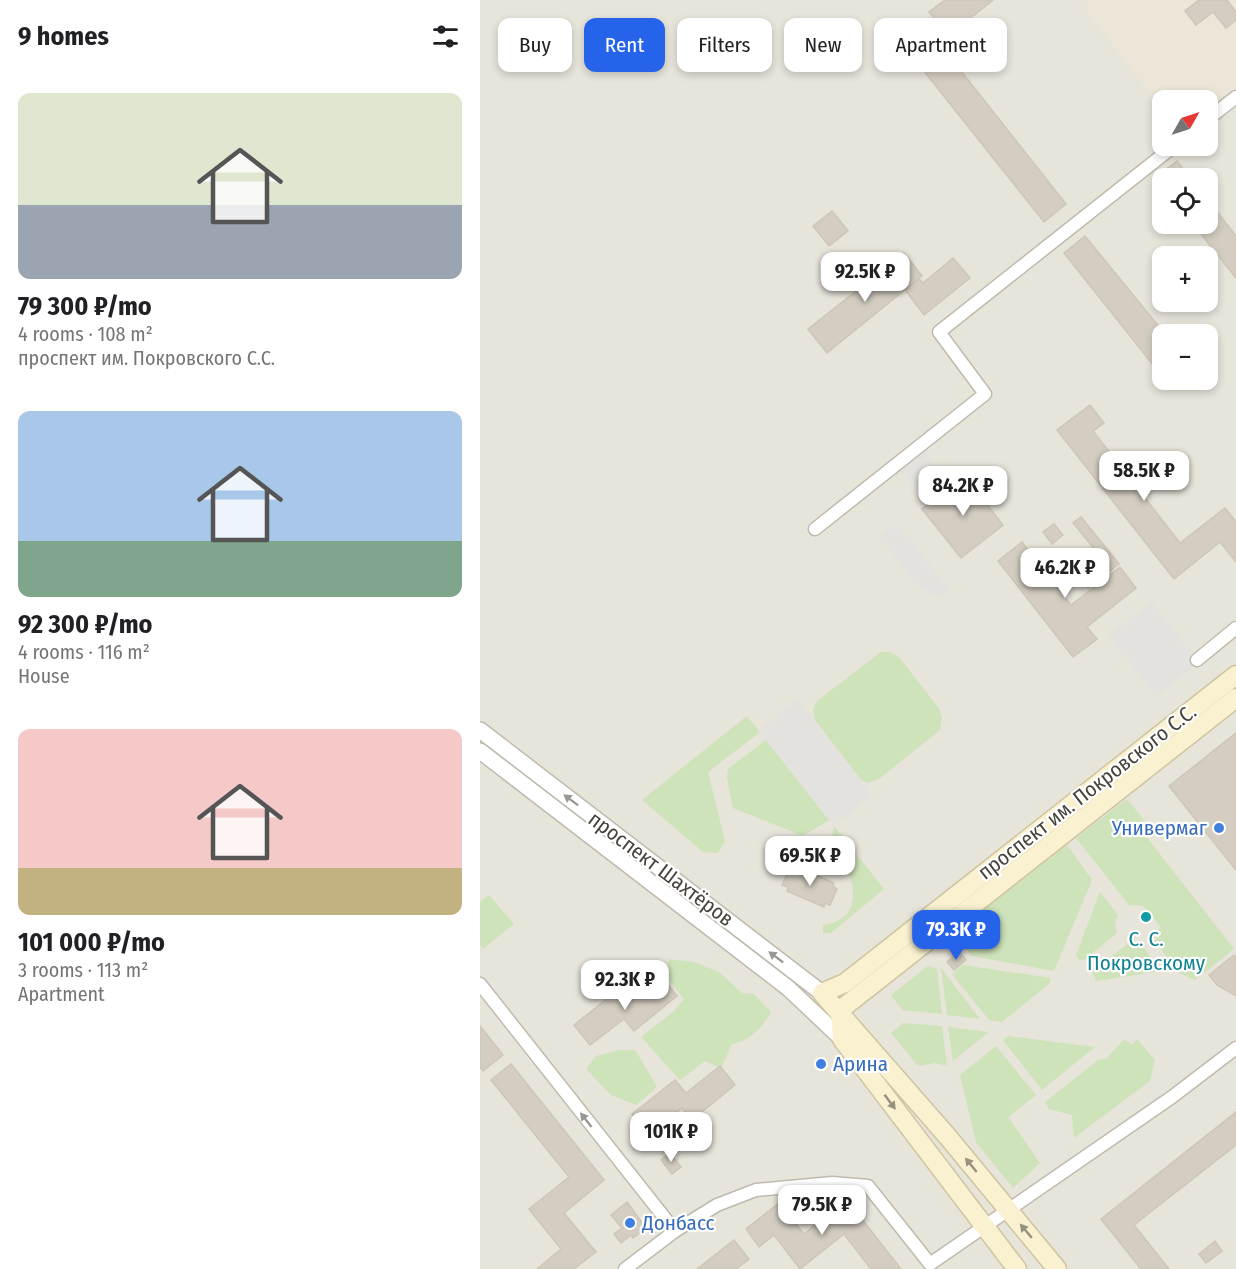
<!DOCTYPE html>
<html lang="en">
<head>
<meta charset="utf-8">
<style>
	:root { --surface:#fff; --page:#f2f2f2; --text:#202124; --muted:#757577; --accent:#2563eb }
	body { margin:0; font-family:"Fira Sans Condensed",sans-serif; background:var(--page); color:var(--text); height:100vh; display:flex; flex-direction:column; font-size:22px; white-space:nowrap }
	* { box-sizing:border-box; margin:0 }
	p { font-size:20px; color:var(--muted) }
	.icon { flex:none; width:33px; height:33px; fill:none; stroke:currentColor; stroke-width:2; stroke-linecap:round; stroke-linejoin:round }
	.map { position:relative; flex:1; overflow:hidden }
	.side { display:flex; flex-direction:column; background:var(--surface); width:480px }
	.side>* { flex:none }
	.hud { position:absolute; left:18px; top:18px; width:570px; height:54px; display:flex; gap:12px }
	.needle { width:39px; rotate:51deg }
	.fabs { position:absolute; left:672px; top:90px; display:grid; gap:12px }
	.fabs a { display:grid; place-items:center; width:66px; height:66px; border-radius:12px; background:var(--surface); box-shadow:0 3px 9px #0003; font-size:30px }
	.price { position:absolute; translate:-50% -51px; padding:0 14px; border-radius:12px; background:#fff; color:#222; font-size:20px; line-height:39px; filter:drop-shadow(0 2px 3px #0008) }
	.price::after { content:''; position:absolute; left:50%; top:36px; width:18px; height:14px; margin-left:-9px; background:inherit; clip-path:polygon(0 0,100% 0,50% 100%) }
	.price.selected { background:var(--accent); color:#fff }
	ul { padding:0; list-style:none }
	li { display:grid; align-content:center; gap:12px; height:318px; padding:0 18px }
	li span { display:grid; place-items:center; height:186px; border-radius:12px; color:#555 }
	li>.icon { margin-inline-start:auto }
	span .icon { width:108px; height:108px; fill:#fffc; stroke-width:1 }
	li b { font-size:26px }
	h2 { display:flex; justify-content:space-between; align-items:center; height:72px; padding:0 18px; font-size:26px }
	.tag { padding:0 21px; border-radius:12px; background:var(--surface); box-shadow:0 3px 9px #0003; font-size:21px; line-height:54px }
	.tag.selected { background:var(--accent); color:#fff }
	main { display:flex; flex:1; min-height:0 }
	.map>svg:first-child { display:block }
	.residential { fill:#e7e4da; fill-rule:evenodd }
	.education { fill:#ebe6d7 }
	.green { fill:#cee3b9 }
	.parking { fill:#e3e2df }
	.building { fill:#d4cec2; stroke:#cec6b6; stroke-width:1.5 }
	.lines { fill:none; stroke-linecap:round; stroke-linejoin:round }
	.minor-casing { stroke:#bebaae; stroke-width:15 }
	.tertiary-casing { stroke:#bebaae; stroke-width:18 }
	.secondary-casing { stroke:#cec5a0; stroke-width:21 }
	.minor { stroke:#fff; stroke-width:12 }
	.tertiary { stroke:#fff; stroke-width:15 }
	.secondary { stroke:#f9f1d0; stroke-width:18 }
	.oneway { fill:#9a9893 }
	.oneway2 { fill:#97917e }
	.shop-dot { fill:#3f7fe0; stroke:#fff; stroke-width:2 }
	.culture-dot { fill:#0f9aa8; stroke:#fff; stroke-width:2 }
	.labels { text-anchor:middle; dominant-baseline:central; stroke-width:4.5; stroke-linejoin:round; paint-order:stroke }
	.street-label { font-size:21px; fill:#47433a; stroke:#fff }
	.shop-label { font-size:21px; fill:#366cbe; stroke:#fff; text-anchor:start }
	.culture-label { font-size:21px; fill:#0d838f; stroke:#fff }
</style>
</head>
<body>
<main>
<section class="side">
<h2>9 homes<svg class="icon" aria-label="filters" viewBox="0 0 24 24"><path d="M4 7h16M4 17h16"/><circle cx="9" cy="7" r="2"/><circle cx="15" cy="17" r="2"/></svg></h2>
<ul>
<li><span style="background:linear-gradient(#dfe7d0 60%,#9aa5b1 0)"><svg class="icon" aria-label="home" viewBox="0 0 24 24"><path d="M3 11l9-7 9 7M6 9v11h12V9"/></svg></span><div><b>79 300 ₽/mo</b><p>4 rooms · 108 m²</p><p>проспект им. Покровского С.С.</p></div></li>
<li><span style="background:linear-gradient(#a9c7e8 70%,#7fa58c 0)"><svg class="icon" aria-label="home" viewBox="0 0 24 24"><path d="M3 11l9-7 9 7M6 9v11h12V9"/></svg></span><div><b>92 300 ₽/mo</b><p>4 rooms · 116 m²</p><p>House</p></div></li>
<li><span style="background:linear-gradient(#f6c9c9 75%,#c2b280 0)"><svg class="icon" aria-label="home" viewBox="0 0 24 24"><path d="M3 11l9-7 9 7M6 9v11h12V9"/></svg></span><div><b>101 000 ₽/mo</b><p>3 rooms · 113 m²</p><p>Apartment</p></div></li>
</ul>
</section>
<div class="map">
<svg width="756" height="1269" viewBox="0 0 756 1269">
	<rect width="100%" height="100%" fill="#f4f2eb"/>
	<!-- residential -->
	<path class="residential" d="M0,0H756V1269H0ZM682,100H728V146H682ZM682,178H728V224H682ZM682,256H728V302H682ZM682,334H728V380H682Z"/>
	<!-- education -->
	<polygon class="education" points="609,0 756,0 756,87 728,109 728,100 682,100 682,110 606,10"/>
	<!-- green -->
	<g class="green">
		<polygon points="401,652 409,652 418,656 458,707 462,717 460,730 400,778 389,783 381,780 335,720 333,710 337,701"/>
		<polygon points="267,716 280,732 228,772 245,841 238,853 223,852 162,800"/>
		<polygon points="286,740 349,820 323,836 253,808 247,778 248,769"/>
		<polygon points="647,799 664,820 658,826 754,949 715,980 699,973 675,941 680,926 664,906 649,905 596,838"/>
		<path d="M354,826L404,889L351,933H343V925C393,918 370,866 351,841Z"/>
		<polygon points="587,845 612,880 574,971 492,956 480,942 483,926"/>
		<polygon points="620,892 638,915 635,923 637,933 604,960 599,960 596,955"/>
		<polygon points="9,895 34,924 3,949 0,945 0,902"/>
		<polygon points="649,943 664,948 681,971 616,981 612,971"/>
		<path d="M189,959L214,962L239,972L262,993L274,994L291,1012C283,1027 270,1041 252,1044L241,1068L225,1061L200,1080L161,1037L193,1012L204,999L186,976Z"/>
		<polygon points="483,965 571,978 569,984 522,1022 509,1020 472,974"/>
		<polygon points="448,966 457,969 462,1014 422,1010 411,995"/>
		<polygon points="461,968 500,1019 467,1015"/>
		<polygon points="423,1023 462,1026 467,1066 455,1063 438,1066 411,1033"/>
		<polygon points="468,1027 509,1032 473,1061"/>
		<polygon points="528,1036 615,1047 562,1090 523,1040"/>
		<polygon points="644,1039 652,1045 657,1039 675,1060 670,1081 594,1138 592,1115 569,1109 565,1102 618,1060 627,1058"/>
		<polygon points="516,1046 556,1095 528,1117 560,1163 533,1188 496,1142 480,1075"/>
		<polygon points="140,1050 155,1050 177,1087 156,1105 131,1095 106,1069 116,1056"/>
	</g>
	<!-- parking -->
	<g class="parking">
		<polygon points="440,446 465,477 441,496 416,465"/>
		<polygon points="413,526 422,529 469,589 457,597 437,585 399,537"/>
		<polygon points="672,602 719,662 676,697 628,635"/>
		<polygon points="317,699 392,795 354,826 278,730"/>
	</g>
	<!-- building -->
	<g class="building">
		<polygon points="465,0 513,0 468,36 449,12"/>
		<polygon points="719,0 747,0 756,12 756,20 746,28 733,12 716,25 705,11"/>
		<polygon points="455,38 586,204 564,222 432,56"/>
		<polygon points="697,161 710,178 682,178 682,185 676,177"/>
		<polygon points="728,200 756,236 756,278 713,224 728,224"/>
		<polygon points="352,211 368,231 349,246 333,226"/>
		<polygon points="605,236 685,334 682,376 584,253"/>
		<polygon points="424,253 442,276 347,353 328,329"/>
		<polygon points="473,258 490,278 444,315 425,290 439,279 443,283"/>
		<polygon points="610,405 624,423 613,431 700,543 745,508 756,522 756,562 740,542 694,579 577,430"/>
		<polygon points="484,475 523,525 481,558 442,509"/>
		<polygon points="601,517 639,564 608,588 594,570 617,552 593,523"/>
		<polygon points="574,524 583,535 572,544 563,532"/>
		<polygon points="542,542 591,605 640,567 656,588 607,627 617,639 593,657 518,561"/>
		<polygon points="756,733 756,870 689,786"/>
		<polygon points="317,867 354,883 353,886 357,889 350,905 345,903 344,907 307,891 308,887 302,885 306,876 309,868 315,870"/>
		<polygon points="479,952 486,960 474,970 467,962"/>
		<polygon points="754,955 756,958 756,996 737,985 729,975"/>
		<polygon points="182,977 197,996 154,1031 144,1019 110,1045 94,1025 137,991 148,1004"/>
		<polygon points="0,1026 23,1055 3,1071 0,1067"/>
		<polygon points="31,1064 124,1180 84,1213 116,1252 94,1269 57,1269 81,1249 49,1209 89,1177 11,1080"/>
		<polygon points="240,1066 255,1085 212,1120 202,1108 168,1134 152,1114 195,1080 206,1093"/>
		<polygon points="756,1112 756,1145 654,1225 689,1269 661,1269 621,1219"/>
		<polygon points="190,1153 201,1167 192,1174 181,1160"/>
		<polygon points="367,1200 421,1269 391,1269 364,1234 320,1269 294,1235 279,1247 266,1229 299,1203 324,1234"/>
		<polygon points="147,1202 166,1228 153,1238 151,1235 141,1243 134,1234 142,1228 131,1215"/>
		<polygon points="254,1240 269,1259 256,1269 217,1269"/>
		<polygon points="735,1241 742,1251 726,1263 719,1254"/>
	</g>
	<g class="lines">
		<defs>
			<g id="minor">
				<polyline points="728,119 756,97"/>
				<polyline points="335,529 505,394 459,332 694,146"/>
				<polyline points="717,660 756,628"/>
				<polyline points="0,984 195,1231"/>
				<polyline points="145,1269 195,1231 237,1205 276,1190 352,1183 388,1186 450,1264 692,1097 756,1048"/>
			</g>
			<g id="tertiary">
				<polyline points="0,730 342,993"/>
				<polyline points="0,751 308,988 362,1039"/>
			</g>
			<g id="secondary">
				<polyline points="360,1009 362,1039 537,1269"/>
				<polyline points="360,1010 756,698"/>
				<polyline points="577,1269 468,1137 342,993 365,983 756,675"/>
			</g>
		</defs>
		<!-- minor casing -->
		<use href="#minor" class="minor-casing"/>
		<!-- tertiary casing -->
		<use href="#tertiary" class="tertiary-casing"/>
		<!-- secondary casing -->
		<use href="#secondary" class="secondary-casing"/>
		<!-- minor -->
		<use href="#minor" class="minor"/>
		<!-- tertiary -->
		<use href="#tertiary" class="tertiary"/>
		<!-- secondary -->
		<use href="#secondary" class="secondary"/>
	</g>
	<!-- one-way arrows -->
	<defs><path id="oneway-solid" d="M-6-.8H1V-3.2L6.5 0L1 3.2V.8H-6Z" transform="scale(1.5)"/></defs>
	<g class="oneway">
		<use href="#oneway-solid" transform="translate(91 800) rotate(-143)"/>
		<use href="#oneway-solid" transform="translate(296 957) rotate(-143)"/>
		<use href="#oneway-solid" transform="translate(106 1120) rotate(-128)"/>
	</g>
	<g class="oneway2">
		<use href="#oneway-solid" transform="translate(410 1102) rotate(53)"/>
		<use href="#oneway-solid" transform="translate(491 1165) rotate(-129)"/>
		<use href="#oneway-solid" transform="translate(546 1231) rotate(-130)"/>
	</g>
	<!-- markers -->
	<g class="shop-dot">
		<circle cx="739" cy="828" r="6"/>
		<circle cx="341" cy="1064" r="6"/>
		<circle cx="150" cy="1223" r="6"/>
	</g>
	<circle class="culture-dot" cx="666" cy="917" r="6"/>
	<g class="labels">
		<!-- street labels -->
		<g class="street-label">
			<text transform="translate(607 792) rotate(-38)">проспект им. Покровского С.С.</text>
			<text transform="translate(181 869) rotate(37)">проспект Шахтёров</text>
		</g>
		<!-- shop labels -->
		<g class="shop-label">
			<text x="727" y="828" text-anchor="end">Универмаг</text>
			<text x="353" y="1064">Арина</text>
			<text x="162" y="1223">Донбасс</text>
		</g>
		<!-- culture labels -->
		<g class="culture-label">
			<text x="666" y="939">С. С.<tspan x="666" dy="24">Покровскому</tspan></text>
		</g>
	</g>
</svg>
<div class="fabs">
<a><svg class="needle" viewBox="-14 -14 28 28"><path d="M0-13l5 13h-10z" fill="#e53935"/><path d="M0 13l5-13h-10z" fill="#757577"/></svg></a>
<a><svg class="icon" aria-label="locate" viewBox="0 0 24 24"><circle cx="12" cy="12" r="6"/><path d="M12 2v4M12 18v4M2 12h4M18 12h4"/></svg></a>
<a>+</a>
<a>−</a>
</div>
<b class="price" style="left:385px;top:303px">92.5K ₽</b>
<b class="price" style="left:664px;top:502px">58.5K ₽</b>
<b class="price" style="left:483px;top:517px">84.2K ₽</b>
<b class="price" style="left:585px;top:599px">46.2K ₽</b>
<b class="price" style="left:330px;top:887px">69.5K ₽</b>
<b class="price selected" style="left:476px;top:961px">79.3K ₽</b>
<b class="price" style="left:145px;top:1011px">92.3K ₽</b>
<b class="price" style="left:191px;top:1163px">101K ₽</b>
<b class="price" style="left:342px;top:1236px">79.5K ₽</b>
<div class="hud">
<a class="tag">Buy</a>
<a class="tag selected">Rent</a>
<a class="tag">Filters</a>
<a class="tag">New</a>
<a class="tag">Apartment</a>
</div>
</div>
</main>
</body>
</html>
